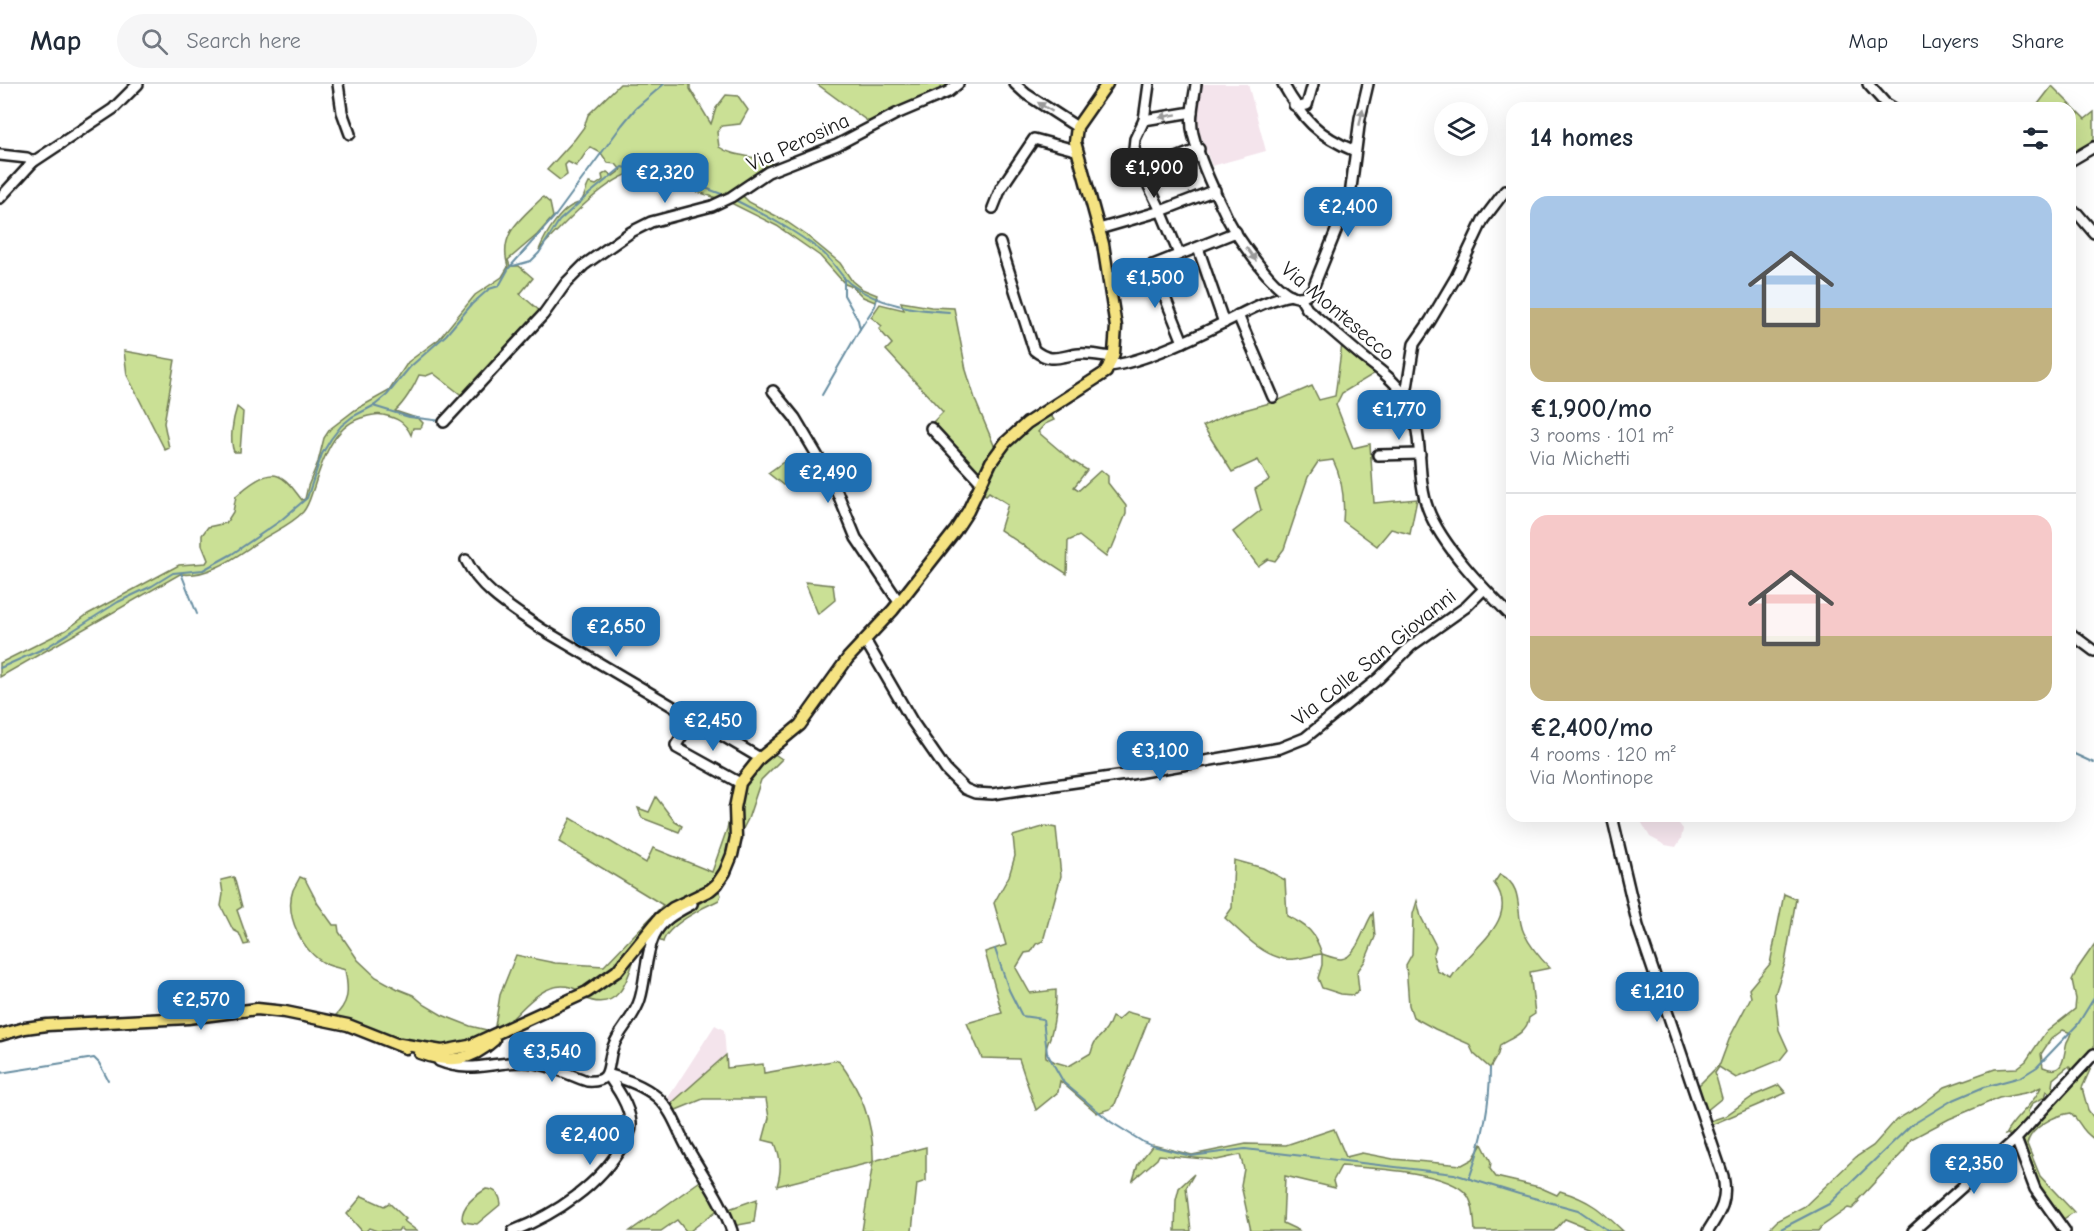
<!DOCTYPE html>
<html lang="en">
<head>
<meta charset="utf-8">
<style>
	:root { --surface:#fff; --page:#f6f6f7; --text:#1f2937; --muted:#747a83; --line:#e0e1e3; --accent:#1f6fb2 }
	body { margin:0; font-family:"Comic Neue",sans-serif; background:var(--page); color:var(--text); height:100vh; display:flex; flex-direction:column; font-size:22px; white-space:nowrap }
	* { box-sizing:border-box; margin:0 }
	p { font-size:20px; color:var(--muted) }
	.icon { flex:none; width:33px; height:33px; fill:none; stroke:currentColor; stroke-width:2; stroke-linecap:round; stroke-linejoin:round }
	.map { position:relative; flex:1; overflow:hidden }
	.panel { position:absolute; left:1506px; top:18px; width:570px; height:720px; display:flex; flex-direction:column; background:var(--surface); border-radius:18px; box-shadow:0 6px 24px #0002 }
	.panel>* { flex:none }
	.buttons { position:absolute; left:1434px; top:18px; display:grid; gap:12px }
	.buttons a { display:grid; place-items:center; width:54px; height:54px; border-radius:50%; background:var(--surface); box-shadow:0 6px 24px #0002; font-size:30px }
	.price { position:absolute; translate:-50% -51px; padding:0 14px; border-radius:12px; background:var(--accent); color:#fff; font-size:20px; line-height:39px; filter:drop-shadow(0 2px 3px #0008) }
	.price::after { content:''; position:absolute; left:50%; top:36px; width:18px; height:14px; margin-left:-9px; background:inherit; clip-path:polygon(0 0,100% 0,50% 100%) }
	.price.selected { background:#222; color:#fff }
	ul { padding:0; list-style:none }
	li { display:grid; align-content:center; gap:12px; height:318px; padding:0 24px }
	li+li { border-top:2px solid var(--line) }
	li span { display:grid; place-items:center; height:186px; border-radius:18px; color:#555 }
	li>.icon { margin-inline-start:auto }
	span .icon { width:108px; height:108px; fill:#fffc; stroke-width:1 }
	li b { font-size:26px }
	h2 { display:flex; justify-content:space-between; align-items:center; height:72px; padding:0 24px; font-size:26px }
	header { display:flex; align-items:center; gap:36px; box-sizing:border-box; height:84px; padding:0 30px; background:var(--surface); border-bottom:2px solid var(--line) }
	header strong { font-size:28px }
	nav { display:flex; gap:33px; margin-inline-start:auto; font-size:21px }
	.search { width:420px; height:54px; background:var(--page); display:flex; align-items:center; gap:15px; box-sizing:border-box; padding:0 21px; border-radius:33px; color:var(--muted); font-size:22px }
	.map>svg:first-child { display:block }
	.built { fill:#f4e4ec }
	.green { fill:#cae095; stroke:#737e58; stroke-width:1.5; fill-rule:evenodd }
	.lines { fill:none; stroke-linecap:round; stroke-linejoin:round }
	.stream { stroke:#678ea2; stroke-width:2 }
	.minor-casing { stroke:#1c1c1c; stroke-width:14 }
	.major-casing { stroke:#1c1c1c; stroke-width:15 }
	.minor { stroke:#fff; stroke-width:9 }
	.major { stroke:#f5e382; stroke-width:10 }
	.oneway { fill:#999 }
	.labels { text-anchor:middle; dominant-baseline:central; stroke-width:4.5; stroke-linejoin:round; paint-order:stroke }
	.street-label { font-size:21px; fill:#1c1c1c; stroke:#fff }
</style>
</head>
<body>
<header>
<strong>Map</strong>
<div class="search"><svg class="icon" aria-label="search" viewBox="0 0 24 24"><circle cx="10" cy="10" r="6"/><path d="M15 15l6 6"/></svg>Search here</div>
<nav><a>Map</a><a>Layers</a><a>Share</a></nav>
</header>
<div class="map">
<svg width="2094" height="1147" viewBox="0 0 2094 1147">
	<rect width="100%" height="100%" fill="#fff"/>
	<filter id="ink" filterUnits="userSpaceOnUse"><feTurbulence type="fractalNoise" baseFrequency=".0167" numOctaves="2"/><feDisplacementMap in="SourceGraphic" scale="12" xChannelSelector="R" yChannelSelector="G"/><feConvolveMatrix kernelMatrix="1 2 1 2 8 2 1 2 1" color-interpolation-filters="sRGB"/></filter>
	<g filter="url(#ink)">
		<!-- built -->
		<g class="built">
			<polygon points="1201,0 1248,0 1266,67 1212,82 1198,45 1198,22"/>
			<polygon points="1638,732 1673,732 1683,745 1681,755 1676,763 1665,761 1650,753"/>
			<polygon points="715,941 724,946 726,971 672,1019 668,1014"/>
		</g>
		<!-- green -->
		<g class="green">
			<path d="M620,0H690V5L711,40L716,24L726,11L738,12L748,26L740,40L722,42L717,48L719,63C738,76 766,69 782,87L763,95L741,110L749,118L784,136L806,151L840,179L852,197L862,205L877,211L875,218L863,213L853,203L845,200L820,172L777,142L729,118L636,88C606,93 561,143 539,166C545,151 562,121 580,119C585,113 585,106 589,99L596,101L603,96L602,91L607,88L613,92L621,86L616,80L608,79L601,69L590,63C584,70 582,76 576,82L568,78L565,81L567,91L560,96L547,86L575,55L584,43L588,31Z"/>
			<polygon points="817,0 953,0 877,44"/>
			<polygon points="2052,2 2085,35 2094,28 2094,59 2070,74 2070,24 2035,24"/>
			<path d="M543,113L550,119L553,133L537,151L508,176L510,182H519L533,194L520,210L541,228L464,313L433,289L426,292L419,291C414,303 404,319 395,327L419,335L423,339L421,344H413L411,351C405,338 397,334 383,331C376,329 368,332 361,334C333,343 322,377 314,403C311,411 309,421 303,428C291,441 273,448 258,458C235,473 209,494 180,490L0,593V579L66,546L88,530L179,481L206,479L208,476L202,461V451L208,443L226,439L233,428L236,412C245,404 264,387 278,392C288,395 296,409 302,416L305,415L308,402L318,378L324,354L330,345L355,326L389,307L408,278L439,255L475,211L502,193L508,183C498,149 521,135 543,113Z"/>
			<polygon points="901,218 931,223 954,224 966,286 976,318 996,366 981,395 930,341 943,328 886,266 892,260 879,245 882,242 871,233 880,220 904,226"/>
			<path d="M1342,260L1377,288L1342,309L1336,321L1353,364L1370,360L1374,419L1417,415L1410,450L1391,445L1377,462L1343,437C1345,415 1343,396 1333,376L1318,378L1308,393L1284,465L1275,477L1268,475L1258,482L1233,448L1261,426L1255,405L1269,396L1258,376L1232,388L1203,342L1226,331L1277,317L1312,302L1319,316L1335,312Z"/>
			<polygon points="124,267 175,276 164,339 169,364 165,366 127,291"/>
			<path d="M237,323L243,328L240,368H234C229,356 233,335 237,323Z"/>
			<path d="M1050,330L1054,336L1045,340L1038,348L1072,377L1087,386L1074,403L1079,406L1101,386L1108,392V399L1126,422V430L1112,464L1109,465L1106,473L1079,452L1068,457L1067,490L1000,446L1008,420L989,408L986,411L982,409C996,374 1017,348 1050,330Z"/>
			<polygon points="789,374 799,389 783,401 768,389"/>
			<polygon points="805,498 833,501 835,516 818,530"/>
			<path d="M773,669L782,675L761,696L748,735L718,793L615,883L579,907C550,889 522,924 504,944L495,942L500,911L516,871L555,879L604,882L663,821L559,758L571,734L646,779L653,764L712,788L727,745L736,704Z"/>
			<polygon points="656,713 675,738 682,742 679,748 642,734 638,724 649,728"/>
			<path d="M1046,742L1056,744L1061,792L1043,857L1036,860L1031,868L1025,869L1016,884L1030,909L1056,906C1056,921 1055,936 1051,950C1049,959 1044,963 1046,973L1055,978L1069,982L1091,969C1095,954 1096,958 1105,947C1108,944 1110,937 1112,933L1118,936L1127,928L1149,934L1115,1020L1110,1025L1097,1029L1060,997L1058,1008L1036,1026L1019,975L982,974L967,939L1002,929L985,868L1006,861L994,819L1009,792L1015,772L1013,752Z"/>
			<path d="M1234,776L1263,784L1285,796L1287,832C1308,842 1315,848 1322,870C1328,872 1335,875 1341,875C1357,874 1364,841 1373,829L1375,853L1365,877L1357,888L1359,906L1353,911L1341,910L1322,904L1318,894L1322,881V870C1311,871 1295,877 1284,875C1260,870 1242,849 1225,834L1232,824Z"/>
			<path d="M1500,790C1526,804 1514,829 1524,849C1530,862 1540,874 1550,884L1530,888L1535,930L1529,934C1527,949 1511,954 1500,961L1498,970L1490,984L1474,970L1469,960L1435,945L1413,933L1409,921L1406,881L1412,870L1413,830L1417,817L1421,833L1436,862L1433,872L1437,887L1451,894C1468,866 1523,836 1494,799Z"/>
			<polygon points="234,793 242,823 237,826 249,860 244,861 239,849 233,846 221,822 223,810 221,796"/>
			<path d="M300,793L305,795L318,820L333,841H338L339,848L358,876L376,893L398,905L413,911L425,921L442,931L470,942L495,948C484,952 472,958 460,960C420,969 370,947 332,935C350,919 349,907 345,886C339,884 332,883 326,880C303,868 284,832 293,806C295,802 298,797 300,793Z"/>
			<path d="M718,804L721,811L719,816C703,823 667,842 663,858L656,855C673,827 698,827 718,804Z"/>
			<polygon points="1784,810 1796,815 1785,879 1775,910 1779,946 1788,966 1780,976 1736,994 1719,983 1715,989 1722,1014 1706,1027 1698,1002 1720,980 1730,953 1751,913 1749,905 1770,880"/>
			<path d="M2094,861V964L2073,989L2069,982L2053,995L2052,1002L2057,1006L2053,1011L2047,1007L2045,1013L2033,1019L2028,1027L2030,1035L2011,1054L2008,1050L2005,1051C2014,1033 2033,1022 2041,1003L2030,1008L1999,1014L1949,1035L1911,1055L1904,1067L1858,1116L1859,1118L1852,1125L1848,1124L1821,1143L1818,1147H1767L1778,1136L1805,1122L1856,1073L1873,1062L1896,1036L1920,1022L1945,1003L1995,985L2017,984L2026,977L2045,949L2075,925L2076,915L2072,896L2078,884ZM2063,946L2071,949C2070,952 2069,955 2067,958C2063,970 2066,993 2043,983L2041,970L2051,955Z"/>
			<path d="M635,871C628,897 618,929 584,914Z"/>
			<path d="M726,971L727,984L763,980L764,989L838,976C861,1006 874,1040 873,1077L926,1063V1097L917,1100L912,1147H862L873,1078L777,1102C782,1085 781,1074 775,1059L763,1056L769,1034L766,1015H703L676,1026L672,1019Z"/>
			<path d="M2094,977L2082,1004L2088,1026L2094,1034V1055C2080,1046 2081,1038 2071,1029C2055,1031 2031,1043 2027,1060L2040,1092L2074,1128L2062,1136L2045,1109L2038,1103L2021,1057Z"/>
			<polygon points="1779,1001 1786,1009 1711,1041 1710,1037 1725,1032 1755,1011"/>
			<path d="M1334,1045L1346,1073L1362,1069L1393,1075L1462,1081L1473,1075L1482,1060L1491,1078L1490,1085L1496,1093L1539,1103L1557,1111L1560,1107C1590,1116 1601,1126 1623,1147H1595L1565,1135L1554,1147H1475C1474,1136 1474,1120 1467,1111C1449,1087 1369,1084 1341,1082L1333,1097L1335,1104L1285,1092L1283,1139L1300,1147H1251L1241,1101L1244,1085L1240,1071L1217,1076L1159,1071L1157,1075L1133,1096L1138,1080L1153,1061L1192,1071L1246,1060L1286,1061Z"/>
			<polygon points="1194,1090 1186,1104 1191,1147 1175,1147 1176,1116 1179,1104"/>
			<polygon points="703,1095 720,1124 690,1147 686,1147 677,1136 661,1147 630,1147"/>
			<path d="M486,1105C496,1105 500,1111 501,1120L477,1140L464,1138L462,1135C462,1121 475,1112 486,1105Z"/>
			<polygon points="362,1112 384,1122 389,1119 406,1135 404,1137 417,1147 403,1147 400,1144 398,1147 377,1147 369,1144 366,1147 362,1147 347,1130"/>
			<polygon points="757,1115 754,1138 733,1142 726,1126"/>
		</g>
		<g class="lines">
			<!-- stream -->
			<g class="stream">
				<path d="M735,116C765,131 794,146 821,167C835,178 840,193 852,201C879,221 916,226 949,228"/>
				<polyline points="513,182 531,177 539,169 559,137 589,110 622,83 678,94 727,112"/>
				<polyline points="860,245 875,222 877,214"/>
				<polyline points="822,311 860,245 858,236 844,211 844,193"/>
				<polyline points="373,322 409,333 442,337"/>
				<polyline points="181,489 197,530"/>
				<polyline points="0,584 47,563 118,518 152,502 173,489 203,486 232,470 280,437 307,414 322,370 331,355 341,342 352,333 375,321 387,311 410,283 446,251 472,220 489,205 499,202 509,184 556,131 622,41 636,24 664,0"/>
				<polyline points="2070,668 2094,679"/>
				<polyline points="995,865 1009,906 1022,932 1043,935 1047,969 1064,999 1111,1038 1143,1058 1153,1062 1191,1072 1245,1065 1454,1090 1519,1110 1578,1126 1609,1147"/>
				<polyline points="0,989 94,974 99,979 108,996"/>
				<path d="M1469,1095C1482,1059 1490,1023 1490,984"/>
				<polyline points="1777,1147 1829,1120 1910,1042 1951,1017 1984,1003 2021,993 2037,983 2078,940 2094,914"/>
			</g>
			<defs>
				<g id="minor">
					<polyline points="338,0 342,28 350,50"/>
					<polyline points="1015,0 1026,10 1077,43"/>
					<polyline points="1149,0 1144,36 1135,55 1134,64 1142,88 1161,127 1179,170"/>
					<path d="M1196,0C1194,16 1189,34 1193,50C1199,74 1213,105 1224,127C1233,148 1272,205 1293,212C1301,215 1308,211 1313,204L1350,112L1360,34L1368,0"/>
					<path d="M1283,0C1302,34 1318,52 1355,67"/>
					<polyline points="1868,0 1885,19 1893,24"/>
					<polyline points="1294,21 1299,23 1307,21 1313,0"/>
					<polyline points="1144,36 1192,28"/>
					<polyline points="0,71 27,74 33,78"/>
					<polyline points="2070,77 2094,63"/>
					<polyline points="1142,88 1199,65"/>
					<polyline points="0,114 33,78 113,25 138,0"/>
					<polyline points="993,124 1001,104 1034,55 1075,66"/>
					<polyline points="2070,128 2077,129 2094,149"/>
					<polyline points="1099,145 1161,127 1215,106"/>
					<path d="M1000,159L1034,266C1051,280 1060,272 1079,270C1090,269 1102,272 1113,273"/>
					<polyline points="1198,164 1224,239"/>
					<polyline points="1152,181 1183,258"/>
					<polyline points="1108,194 1143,185 1236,148"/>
					<path d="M1300,213L1307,225C1326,241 1344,257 1363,273C1377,284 1393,295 1403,310C1427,344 1414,388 1428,425C1441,461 1485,506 1512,533"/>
					<polyline points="1238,231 1273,313"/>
					<path d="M1109,282C1144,278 1195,253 1227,237C1247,227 1268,215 1291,211"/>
					<polyline points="773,307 795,334 833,398 856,454 899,518"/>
					<polyline points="1403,309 1407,304 1414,260 1430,237 1456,193 1483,136 1505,107"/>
					<polyline points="444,338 543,231 566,199 584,181 631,148 651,138 712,122 731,113 768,88 837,61 896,30 948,8 958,0"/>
					<polyline points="931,344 981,398"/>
					<polyline points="1378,371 1420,370"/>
					<path d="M466,476C481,507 513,525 540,544L760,674"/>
					<polyline points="2070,549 2094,567"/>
					<polyline points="865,556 912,637 946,686 965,705 975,709 992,710 1125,691 1280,664 1305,654 1379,594 1411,562 1466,523 1484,505"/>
					<polyline points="693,635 676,661 677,664 740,699"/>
					<path d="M1612,732L1638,842L1723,1092C1728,1116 1721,1127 1708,1147"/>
					<path d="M439,977C471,990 491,978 523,978C544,978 567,990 587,997C614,999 606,981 613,963C619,946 635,933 640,915C646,895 645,872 654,852C661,836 677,828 692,820"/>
					<path d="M607,990C625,995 643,1001 657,1013C673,1027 678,1048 688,1065C703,1092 722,1117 732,1147"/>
					<polyline points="2016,1055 2035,1105 2065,1147"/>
					<path d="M513,1147C556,1130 600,1101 623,1060C627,1054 632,1047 631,1039C629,1021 617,1004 607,990"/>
					<polyline points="1913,1147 2016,1055 2094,970"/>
				</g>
				<g id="major">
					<polyline points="0,951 25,944 47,941 188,934 257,925 285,928 348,941 406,964"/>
					<polyline points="400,960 442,967 469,962 587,908 617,887 660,834 673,824 710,806 717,800 725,788 732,771 736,753 735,724 740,699 760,674 800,641 848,574 893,526 955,447 968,427 991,378 1005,359 1027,339 1106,288 1114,269 1116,243 1103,160 1075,58 1077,43 1107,0"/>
					<path d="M420,969C450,980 471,977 494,956"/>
				</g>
			</defs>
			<!-- minor casing -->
			<use href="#minor" class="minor-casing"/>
			<!-- major casing -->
			<use href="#major" class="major-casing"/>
			<!-- minor -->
			<use href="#minor" class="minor"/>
			<!-- major -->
			<use href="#major" class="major"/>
		</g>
		<!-- one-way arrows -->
		<defs><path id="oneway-solid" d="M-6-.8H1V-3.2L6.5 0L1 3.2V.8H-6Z" transform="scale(1.5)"/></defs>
		<g class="oneway">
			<use href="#oneway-solid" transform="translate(1045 23) rotate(-148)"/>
			<use href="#oneway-solid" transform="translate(1168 32) rotate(170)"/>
			<use href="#oneway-solid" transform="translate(1361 33) rotate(-79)"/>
			<use href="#oneway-solid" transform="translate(1251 170) rotate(54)"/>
		</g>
	</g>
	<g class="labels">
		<!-- street labels -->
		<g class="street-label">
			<text transform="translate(798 58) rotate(-25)">Via Perosina</text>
			<text transform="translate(1338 227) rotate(40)">Via Montesecco</text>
			<text transform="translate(1374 573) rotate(-39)">Via Colle San Giovanni</text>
		</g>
	</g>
</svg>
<div class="buttons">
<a><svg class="icon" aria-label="layers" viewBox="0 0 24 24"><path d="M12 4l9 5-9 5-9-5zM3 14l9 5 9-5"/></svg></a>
</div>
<b class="price selected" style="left:1154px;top:115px">€1,900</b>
<b class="price" style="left:665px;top:120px">€2,320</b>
<b class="price" style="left:1348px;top:154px">€2,400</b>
<b class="price" style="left:1155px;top:225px">€1,500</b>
<b class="price" style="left:1399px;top:357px">€1,770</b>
<b class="price" style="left:828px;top:420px">€2,490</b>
<b class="price" style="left:616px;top:574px">€2,650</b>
<b class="price" style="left:713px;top:668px">€2,450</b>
<b class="price" style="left:1160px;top:698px">€3,100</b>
<b class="price" style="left:1657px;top:939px">€1,210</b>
<b class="price" style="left:201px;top:947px">€2,570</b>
<b class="price" style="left:552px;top:999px">€3,540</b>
<b class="price" style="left:590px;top:1082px">€2,400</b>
<b class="price" style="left:1974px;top:1111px">€2,350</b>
<section class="panel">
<h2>14 homes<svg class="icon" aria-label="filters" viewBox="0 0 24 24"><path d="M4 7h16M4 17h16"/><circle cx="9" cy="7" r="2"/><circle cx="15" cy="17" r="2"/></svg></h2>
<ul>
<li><span style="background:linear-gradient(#a9c7e8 60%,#c2b280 0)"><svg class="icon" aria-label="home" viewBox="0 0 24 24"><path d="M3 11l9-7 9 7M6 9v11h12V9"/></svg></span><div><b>€1,900/mo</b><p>3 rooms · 101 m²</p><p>Via Michetti</p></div></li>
<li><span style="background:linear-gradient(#f6c9c9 65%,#c2b280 0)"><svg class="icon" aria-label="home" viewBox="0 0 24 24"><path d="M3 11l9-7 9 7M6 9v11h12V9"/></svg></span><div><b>€2,400/mo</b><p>4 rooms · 120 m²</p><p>Via Montinope</p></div></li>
</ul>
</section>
</div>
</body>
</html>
